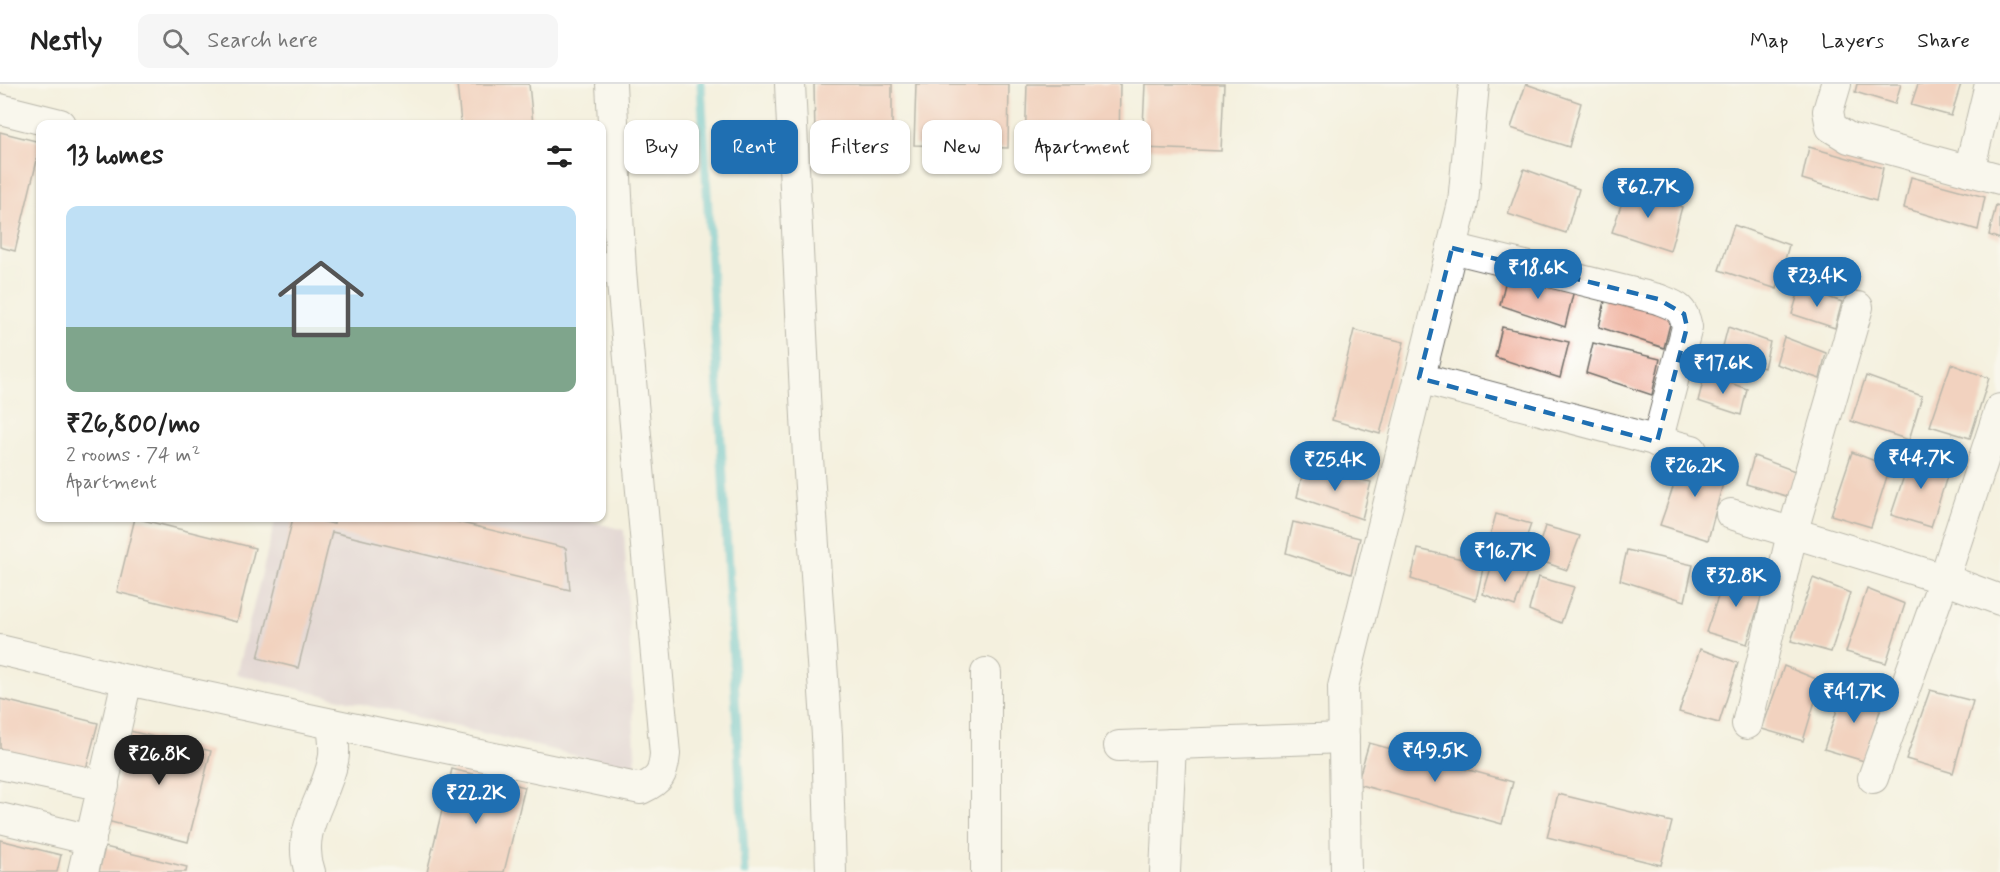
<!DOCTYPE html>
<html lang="en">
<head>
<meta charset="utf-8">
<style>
	:root { --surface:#fff; --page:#f6f6f6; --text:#222; --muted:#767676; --line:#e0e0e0; --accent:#1f6fb2 }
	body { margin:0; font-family:Mynerve,sans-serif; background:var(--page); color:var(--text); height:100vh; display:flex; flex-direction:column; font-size:22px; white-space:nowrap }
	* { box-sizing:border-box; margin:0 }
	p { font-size:20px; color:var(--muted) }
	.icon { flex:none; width:33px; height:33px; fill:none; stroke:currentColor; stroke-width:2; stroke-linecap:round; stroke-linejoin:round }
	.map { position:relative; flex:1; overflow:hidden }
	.panel { position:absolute; left:36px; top:36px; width:570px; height:402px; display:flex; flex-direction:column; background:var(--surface); border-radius:12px; box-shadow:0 2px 4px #0004 }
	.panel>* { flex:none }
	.banner { position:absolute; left:624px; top:36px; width:570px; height:54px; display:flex; gap:12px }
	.price { position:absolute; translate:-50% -51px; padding:0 14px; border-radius:21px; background:var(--accent); color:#fff; font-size:20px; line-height:39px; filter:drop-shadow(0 2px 3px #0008) }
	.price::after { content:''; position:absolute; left:50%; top:36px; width:18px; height:14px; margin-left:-9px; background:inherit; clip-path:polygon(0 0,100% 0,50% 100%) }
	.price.active { background:#222; color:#fff }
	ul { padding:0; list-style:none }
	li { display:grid; align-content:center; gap:12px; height:318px; padding:0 30px }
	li+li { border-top:2px solid var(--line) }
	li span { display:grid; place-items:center; height:186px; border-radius:12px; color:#555 }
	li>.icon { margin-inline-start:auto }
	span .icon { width:108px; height:108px; fill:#fffc; stroke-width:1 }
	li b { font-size:26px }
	h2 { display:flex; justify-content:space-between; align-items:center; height:72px; padding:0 30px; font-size:26px }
	.pill { padding:0 21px; border-radius:12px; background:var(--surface); box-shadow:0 2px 4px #0004; font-size:21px; line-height:54px }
	.pill.active { background:var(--accent); color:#fff }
	header { display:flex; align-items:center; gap:36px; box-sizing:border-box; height:84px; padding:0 30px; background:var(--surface); border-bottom:2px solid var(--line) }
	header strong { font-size:28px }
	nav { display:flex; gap:33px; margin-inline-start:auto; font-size:21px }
	.search { width:420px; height:54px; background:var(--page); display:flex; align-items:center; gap:15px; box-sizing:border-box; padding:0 21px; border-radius:12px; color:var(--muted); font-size:22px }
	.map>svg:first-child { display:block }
	.industrial { fill:#d1bdc9 }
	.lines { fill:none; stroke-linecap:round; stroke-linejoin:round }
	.stream { stroke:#4fbdc7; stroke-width:9 }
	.building { fill:#efae9a }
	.minor-casing { stroke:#71706a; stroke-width:32 }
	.minor { stroke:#fff; stroke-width:30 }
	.marked { fill:none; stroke:#1f6fb2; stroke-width:4.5; stroke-dasharray:12 8; stroke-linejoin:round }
</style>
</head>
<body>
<header>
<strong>Nestly</strong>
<div class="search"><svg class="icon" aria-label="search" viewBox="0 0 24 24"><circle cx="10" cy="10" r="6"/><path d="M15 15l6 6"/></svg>Search here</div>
<nav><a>Map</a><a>Layers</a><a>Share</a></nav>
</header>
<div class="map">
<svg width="2000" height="788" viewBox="0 0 2000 788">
	<rect width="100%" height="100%" fill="#fff"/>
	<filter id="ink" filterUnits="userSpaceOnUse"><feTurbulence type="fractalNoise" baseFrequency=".0167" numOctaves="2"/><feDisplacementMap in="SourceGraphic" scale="12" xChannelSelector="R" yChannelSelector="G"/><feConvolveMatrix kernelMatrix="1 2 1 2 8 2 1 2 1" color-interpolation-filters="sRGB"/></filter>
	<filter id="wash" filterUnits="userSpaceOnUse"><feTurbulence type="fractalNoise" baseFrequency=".008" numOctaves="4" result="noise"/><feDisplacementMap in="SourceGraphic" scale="24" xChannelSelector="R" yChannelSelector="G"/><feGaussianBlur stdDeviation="1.35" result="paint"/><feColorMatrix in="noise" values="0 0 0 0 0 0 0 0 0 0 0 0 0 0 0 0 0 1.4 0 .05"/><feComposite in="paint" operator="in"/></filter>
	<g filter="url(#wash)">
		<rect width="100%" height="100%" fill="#f4f0de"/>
		<!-- industrial -->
		<polygon class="industrial" points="276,434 577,434 624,446 636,686 236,590"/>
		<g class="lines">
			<!-- stream -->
			<polyline class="stream" points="701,0 745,788"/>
		</g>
		<g id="blocks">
			<!-- building -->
			<g class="building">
				<polygon points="457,0 529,0 533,40 461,40"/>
				<polygon points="814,0 892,0 892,52 815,52"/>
				<polygon points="916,0 1009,0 1008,64 914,61"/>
				<polygon points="1027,0 1120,0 1119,64 1025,62"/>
				<polygon points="1145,0 1224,0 1221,67 1142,64"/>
				<polygon points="1526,0 1581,19 1569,63 1511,44"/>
				<polygon points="1857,0 1901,0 1895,20 1855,8"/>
				<polygon points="1918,0 1961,0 1951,32 1911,21"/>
				<polygon points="0,48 40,58 40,64 15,167 0,163"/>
				<polygon points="1809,63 1883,84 1876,117 1802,95"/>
				<polygon points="1524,85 1579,105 1566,149 1508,130"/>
				<polygon points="1911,93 1985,113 1978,146 1904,124"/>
				<polygon points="1627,103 1682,123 1670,167 1612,148"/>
				<polygon points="1996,121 2000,122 2000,155 1989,151"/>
				<polygon points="1734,141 1789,161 1777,205 1719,186"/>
				<polygon points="1507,191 1574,206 1565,243 1500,221"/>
				<polygon points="1800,203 1842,218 1835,244 1792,230"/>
				<polygon points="1606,213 1673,228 1664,264 1599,243"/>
				<polygon points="1502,243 1569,258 1560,294 1495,273"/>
				<polygon points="1728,243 1770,258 1764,284 1721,270"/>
				<polygon points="1354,246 1404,258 1380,350 1332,336"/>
				<polygon points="1784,253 1826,269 1820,295 1776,280"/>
				<polygon points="1593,259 1660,275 1652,311 1586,289"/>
				<polygon points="1951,280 1989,294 1970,354 1930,342"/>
				<polygon points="1705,290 1747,305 1741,331 1698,317"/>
				<polygon points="1866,292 1922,312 1909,356 1851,337"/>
				<polygon points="1852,368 1890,383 1871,443 1831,431"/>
				<polygon points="1912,368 1950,383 1931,443 1891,431"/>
				<polygon points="1684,372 1727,384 1708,456 1660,441"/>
				<polygon points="1754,372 1795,387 1789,413 1746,400"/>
				<polygon points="1304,383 1371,398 1362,435 1297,413"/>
				<polygon points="1496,430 1531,440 1519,475 1487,463"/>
				<polygon points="135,434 255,464 237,538 117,508"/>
				<polygon points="293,434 308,434 334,440 335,434 441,434 566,464 570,506 332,448 298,584 258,574"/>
				<polygon points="1293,438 1360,454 1351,490 1286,469"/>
				<polygon points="1545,442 1580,452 1567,486 1535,475"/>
				<polygon points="1418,465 1484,480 1476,516 1411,495"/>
				<polygon points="1627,466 1693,481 1685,517 1620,496"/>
				<polygon points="1493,477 1528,487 1515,522 1483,510"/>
				<polygon points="1727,486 1765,500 1747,560 1706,548"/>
				<polygon points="1538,493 1574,503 1561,539 1529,526"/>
				<polygon points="1813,494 1850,509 1831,568 1791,557"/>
				<polygon points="1867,505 1905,520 1886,579 1846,568"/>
				<polygon points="1700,565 1738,579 1719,639 1679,628"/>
				<polygon points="1784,582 1821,597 1803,657 1762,645"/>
				<polygon points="1845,602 1883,617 1864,677 1824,665"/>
				<polygon points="1930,606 1973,617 1953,689 1906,675"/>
				<polygon points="0,615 98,639 84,693 0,672"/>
				<polygon points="130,647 211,667 188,758 107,737"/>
				<polygon points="1369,659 1513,698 1502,740 1357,700"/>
				<polygon points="452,685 525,703 504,788 427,788"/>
				<polygon points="1558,710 1672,738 1661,781 1547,753"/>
				<polygon points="0,756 61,771 57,788 0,788"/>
				<polygon points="105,763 187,783 186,788 99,788"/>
			</g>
		</g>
	</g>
	<g filter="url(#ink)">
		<use href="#blocks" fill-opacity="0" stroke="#71706a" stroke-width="1.5"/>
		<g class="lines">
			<defs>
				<g id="minor">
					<polyline points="790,0 808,374 827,652 831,788"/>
					<polyline points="1836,0 1828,27 1831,43 1849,54 2000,95"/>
					<polyline points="0,25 60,40"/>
					<polyline points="1969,87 1990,0"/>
					<path d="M1452,164L1658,215C1676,222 1683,223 1687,243L1657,358"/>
					<polyline points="602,183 621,187 611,0"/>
					<polyline points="1419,294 1692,366"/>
					<polyline points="1731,430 1944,495 2000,516"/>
					<path d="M0,566L127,596L332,640C333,652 336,666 333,677C325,716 295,746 310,788"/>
					<polyline points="986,589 986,788"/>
					<path d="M332,640L641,705C660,696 663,691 665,670L621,187"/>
					<polyline points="1747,640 1792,450 1858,223"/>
					<polyline points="1119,662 1344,654"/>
					<polyline points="0,680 104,702"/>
					<polyline points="1873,694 1944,495 2000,325"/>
					<polyline points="0,734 91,756"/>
					<polyline points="83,788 127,596"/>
					<polyline points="1165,788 1171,660"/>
					<polyline points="1346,788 1343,603 1463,119 1474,0"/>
				</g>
			</defs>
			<!-- minor casing -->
			<use href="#minor" class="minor-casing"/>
			<!-- minor -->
			<use href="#minor" class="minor"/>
		</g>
	</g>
	<!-- marked area -->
	<path d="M0 0H2000V788H0ZM1452,164L1658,215L1684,230L1687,243L1657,358L1419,294Z" fill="#f4f0de" fill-opacity=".55" fill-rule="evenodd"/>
	<path class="marked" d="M1452,164L1658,215L1684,230L1687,243L1657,358L1419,294Z"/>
</svg>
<b class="price" style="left:1648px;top:135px">₹62.7K</b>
<b class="price" style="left:1538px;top:216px">₹18.6K</b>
<b class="price" style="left:1817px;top:224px">₹23.4K</b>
<b class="price" style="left:1723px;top:311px">₹17.6K</b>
<b class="price" style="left:1921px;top:406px">₹44.7K</b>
<b class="price" style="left:1335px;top:408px">₹25.4K</b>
<b class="price" style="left:1695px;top:414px">₹26.2K</b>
<b class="price" style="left:1505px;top:499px">₹16.7K</b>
<b class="price" style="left:1736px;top:524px">₹32.8K</b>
<b class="price" style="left:1854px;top:640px">₹41.7K</b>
<b class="price" style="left:1435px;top:699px">₹49.5K</b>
<b class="price active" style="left:159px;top:702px">₹26.8K</b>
<b class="price" style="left:476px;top:741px">₹22.2K</b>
<div class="banner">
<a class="pill">Buy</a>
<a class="pill active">Rent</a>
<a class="pill">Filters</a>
<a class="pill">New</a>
<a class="pill">Apartment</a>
</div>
<section class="panel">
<h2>13 homes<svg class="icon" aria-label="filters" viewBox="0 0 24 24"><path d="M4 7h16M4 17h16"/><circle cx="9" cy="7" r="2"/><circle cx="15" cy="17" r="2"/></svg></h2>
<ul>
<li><span style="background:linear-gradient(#bfe0f5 65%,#7fa58c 0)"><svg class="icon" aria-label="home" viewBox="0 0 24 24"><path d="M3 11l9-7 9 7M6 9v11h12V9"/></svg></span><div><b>₹26,800/mo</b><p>2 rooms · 74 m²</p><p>Apartment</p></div></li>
</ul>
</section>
</div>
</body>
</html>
